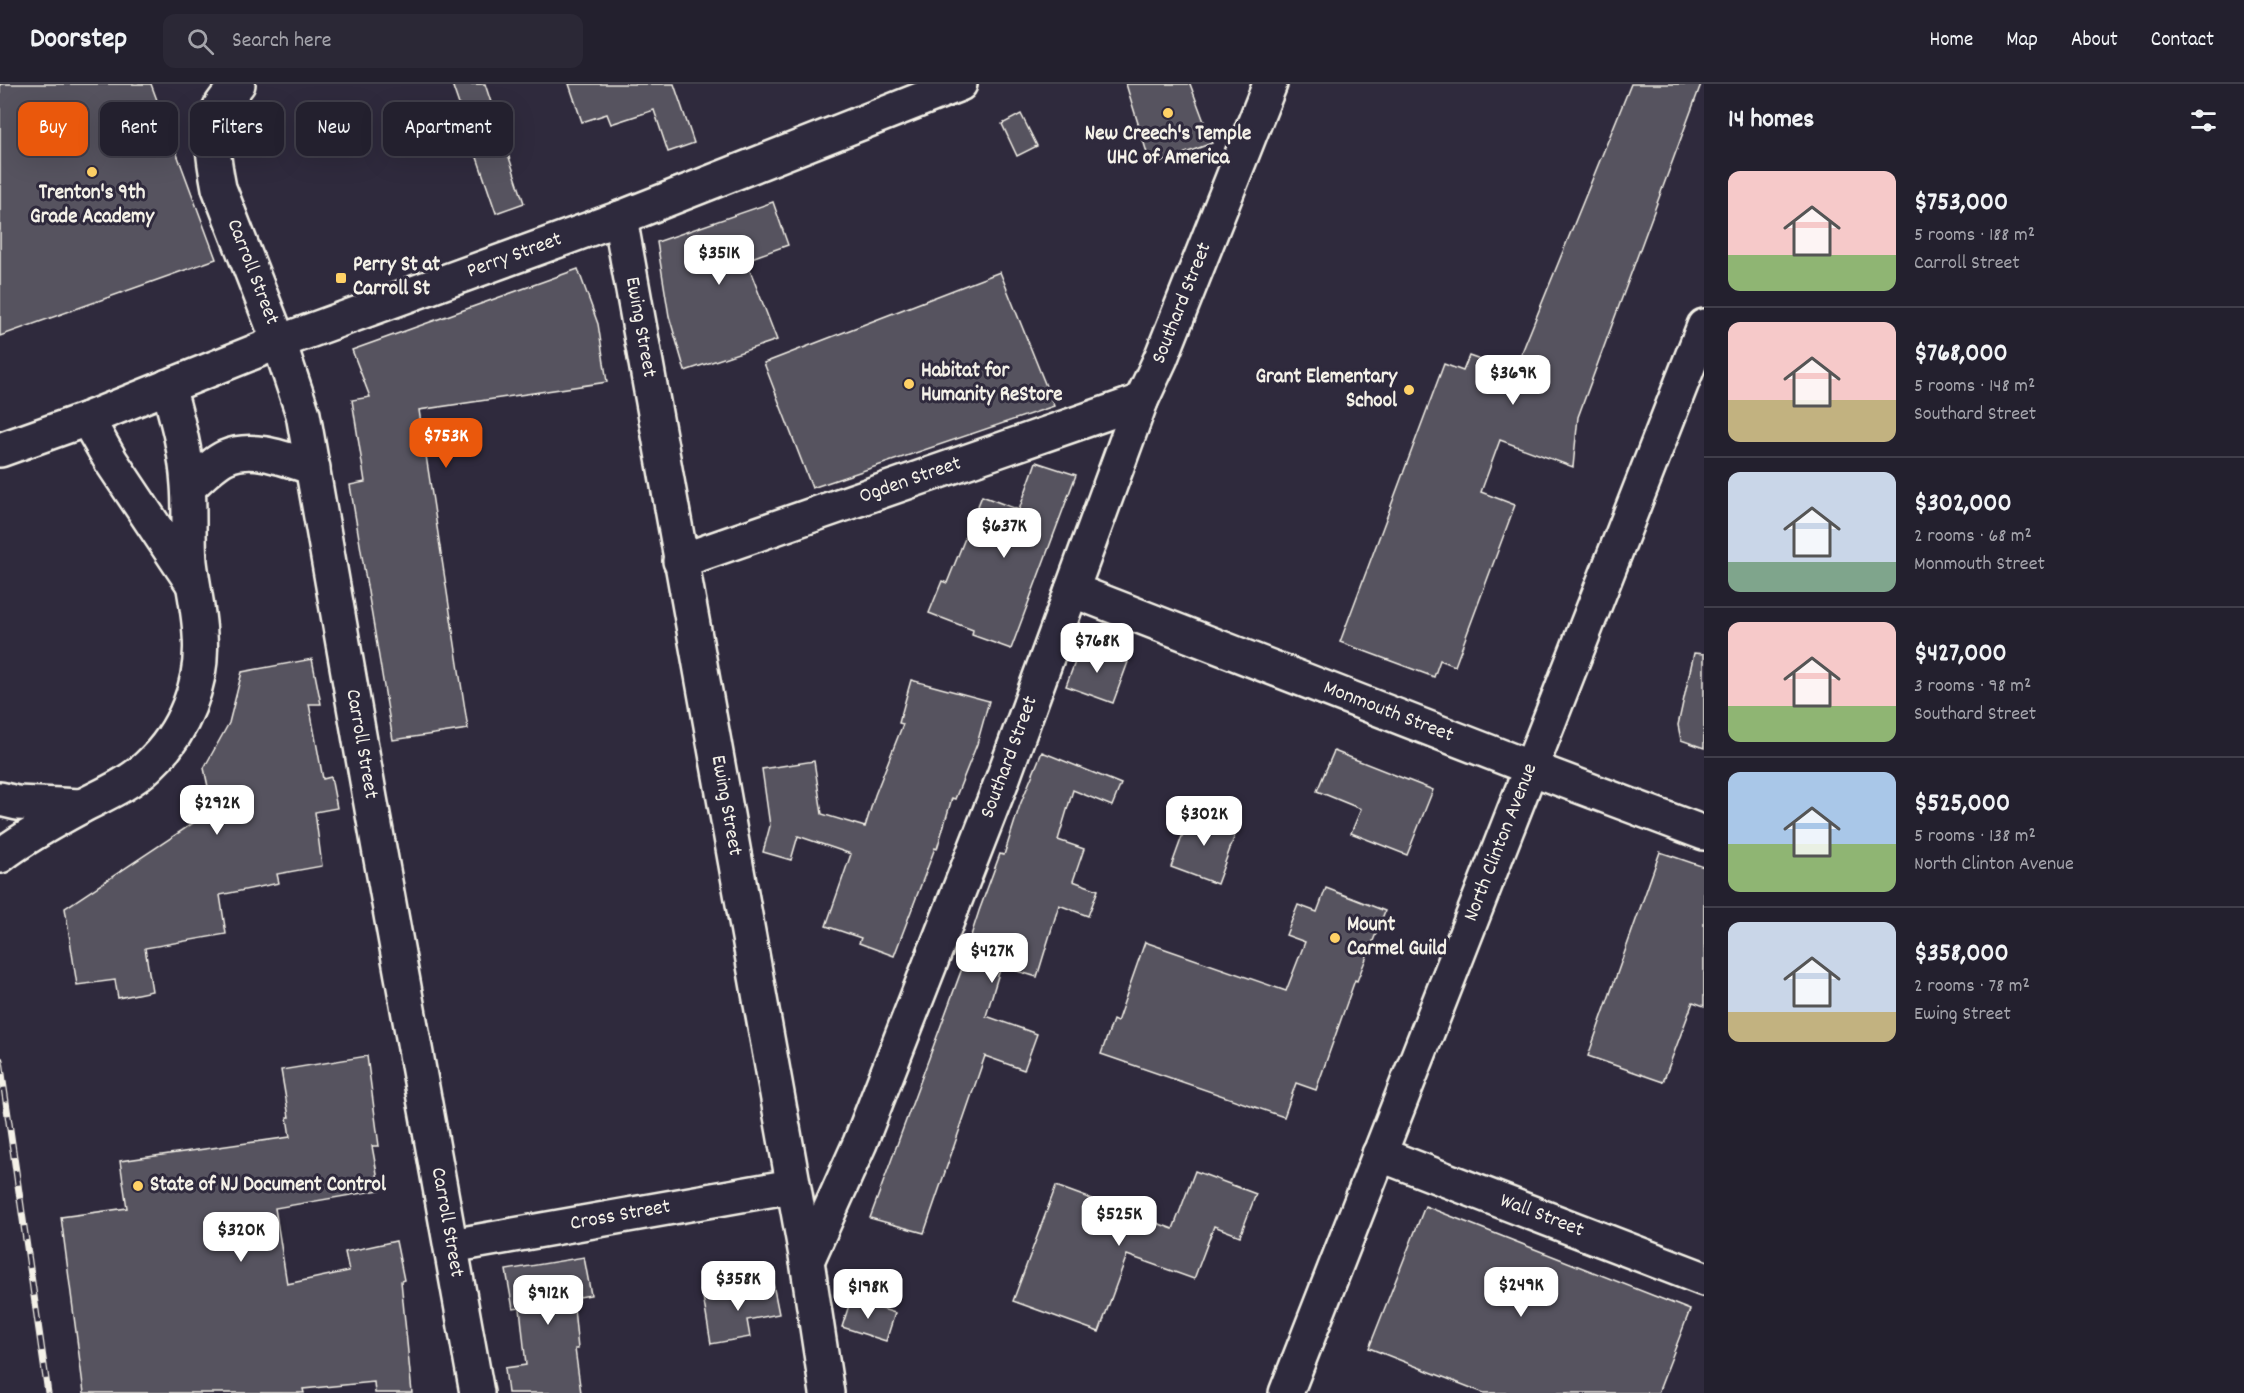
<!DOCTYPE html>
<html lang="en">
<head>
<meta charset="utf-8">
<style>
	:root { --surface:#23202e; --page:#2b2836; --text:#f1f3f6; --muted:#a3a3aa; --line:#403e4a; --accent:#ea580c }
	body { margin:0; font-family:Dekko,sans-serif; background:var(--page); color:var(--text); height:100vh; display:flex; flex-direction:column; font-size:22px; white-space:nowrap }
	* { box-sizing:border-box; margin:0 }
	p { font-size:20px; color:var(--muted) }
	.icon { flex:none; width:33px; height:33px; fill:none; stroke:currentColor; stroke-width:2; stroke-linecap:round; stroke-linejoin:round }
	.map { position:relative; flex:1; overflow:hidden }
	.side { display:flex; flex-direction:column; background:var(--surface); width:540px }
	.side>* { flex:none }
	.hud { position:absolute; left:18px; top:18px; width:570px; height:54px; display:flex; gap:12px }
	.price { position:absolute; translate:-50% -51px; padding:0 14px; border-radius:12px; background:#fff; color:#222; font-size:20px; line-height:39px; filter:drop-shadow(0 2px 3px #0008) }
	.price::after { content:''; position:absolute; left:50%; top:36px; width:18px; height:14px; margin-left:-9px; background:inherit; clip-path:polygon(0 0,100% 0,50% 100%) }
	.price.current { background:var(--accent); color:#fff }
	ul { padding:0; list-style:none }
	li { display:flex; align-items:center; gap:18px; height:150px; padding:0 24px }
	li+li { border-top:2px solid var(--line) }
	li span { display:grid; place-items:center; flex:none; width:168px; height:120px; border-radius:12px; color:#555 }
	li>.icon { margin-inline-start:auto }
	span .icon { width:72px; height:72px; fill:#fffc; stroke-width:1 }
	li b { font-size:26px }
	h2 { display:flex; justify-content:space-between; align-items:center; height:72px; padding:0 24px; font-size:26px }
	.tag { padding:0 21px; border-radius:12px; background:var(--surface); box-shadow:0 6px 24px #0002,0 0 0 2px var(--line); font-size:21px; line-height:54px }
	.tag.current { background:var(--accent); color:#fff }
	header { display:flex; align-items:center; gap:36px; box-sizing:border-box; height:84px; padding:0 30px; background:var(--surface); border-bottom:2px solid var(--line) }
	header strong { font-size:28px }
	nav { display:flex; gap:33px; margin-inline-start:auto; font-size:21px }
	.search { width:420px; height:54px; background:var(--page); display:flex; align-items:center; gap:15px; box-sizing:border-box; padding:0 21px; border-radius:12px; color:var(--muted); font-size:22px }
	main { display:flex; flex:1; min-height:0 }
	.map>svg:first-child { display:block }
	.building { fill:#56525f; stroke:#f4f1e8; stroke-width:1.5 }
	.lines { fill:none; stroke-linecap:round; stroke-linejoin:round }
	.minor-casing { stroke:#f4f1e8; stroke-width:38 }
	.highway-casing { stroke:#f4f1e8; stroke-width:38 }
	.minor { stroke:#2f2a3d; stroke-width:33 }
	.highway { stroke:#2f2a3d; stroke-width:33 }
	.rail-casing { stroke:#f4f1e8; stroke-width:7 }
	.rail { stroke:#2f2a3d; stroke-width:4.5; stroke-dasharray:14; stroke-linecap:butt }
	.poi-dot { fill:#ffd166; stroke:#2f2a3d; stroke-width:2 }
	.labels { text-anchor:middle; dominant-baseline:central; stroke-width:6; stroke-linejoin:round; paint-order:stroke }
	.poi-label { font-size:21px; font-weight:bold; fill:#f4f1e8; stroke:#2f2a3d; text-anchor:start }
	.street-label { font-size:21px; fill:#f4f1e8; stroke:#2f2a3d }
</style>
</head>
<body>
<header>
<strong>Doorstep</strong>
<div class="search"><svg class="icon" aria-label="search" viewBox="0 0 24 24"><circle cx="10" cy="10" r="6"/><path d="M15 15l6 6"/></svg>Search here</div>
<nav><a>Home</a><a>Map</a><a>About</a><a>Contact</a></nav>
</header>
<main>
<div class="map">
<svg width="1704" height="1309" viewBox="0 0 1704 1309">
	<rect width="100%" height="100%" fill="#2f2a3d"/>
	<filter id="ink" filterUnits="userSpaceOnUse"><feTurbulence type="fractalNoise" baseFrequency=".0167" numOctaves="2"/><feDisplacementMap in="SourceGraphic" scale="12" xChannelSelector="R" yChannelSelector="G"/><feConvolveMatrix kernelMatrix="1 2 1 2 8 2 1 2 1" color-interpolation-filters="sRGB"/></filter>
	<g filter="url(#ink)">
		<!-- building -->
		<g class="building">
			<polygon points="0,0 151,0 216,175 0,252"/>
			<polygon points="452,0 485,0 524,119 496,129"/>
			<polygon points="569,0 674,0 694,59 668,68 654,26 611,40 607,30 582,38"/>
			<polygon points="1126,0 1190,0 1212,59 1151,82"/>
			<polygon points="1631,0 1701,0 1578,333 1573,383 1500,356 1481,408 1515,421 1455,582 1440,576 1434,593 1340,558 1444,280 1463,287 1469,272 1514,288"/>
			<polygon points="1021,30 1037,62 1017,72 1002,40"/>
			<polygon points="773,118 788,161 746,176 777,256 685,287 669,232 657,158"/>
			<polygon points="578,185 598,240 607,298 419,326 468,645 393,656 350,401 365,398 352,316 370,313 352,266"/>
			<polygon points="1000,188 1054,322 812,404 764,279"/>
			<polygon points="1036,378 1076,391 1011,565 972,551 973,546 929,529 942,497 947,499 982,412 1019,426"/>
			<polygon points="1081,562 1128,578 1113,619 1066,602"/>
			<polygon points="1694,569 1704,570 1704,664 1681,656 1678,641"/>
			<polygon points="312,575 321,620 309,620 323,695 331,693 337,724 315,728 322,782 277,790 279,799 220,811 226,850 145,864 152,907 118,914 115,896 77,901 65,824 213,726 204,684 229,639 242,588"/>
			<polygon points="911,596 989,617 977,660 955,715 952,714 937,765 935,764 894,872 859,859 861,854 826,842 851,770 798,752 791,776 763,768 770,742 762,685 814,677 822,730 865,743 875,711 903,640 899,639"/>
			<polygon points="1334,667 1433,706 1407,771 1351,749 1361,725 1317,707"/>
			<polygon points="1042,668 1121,700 1112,722 1073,706 1058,756 1084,765 1073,797 1098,806 1088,832 1059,821 1037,893 1001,882 986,932 1037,950 1024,986 985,972 924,1149 870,1134 967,871 965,870 979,827 1000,770 1004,771 1020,721"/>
			<polygon points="1192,725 1238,743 1217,800 1171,783"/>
			<polygon points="1660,768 1704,783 1704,922 1693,918 1663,998 1588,972"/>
			<polygon points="1326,804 1385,827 1357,897 1355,896 1316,1006 1296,999 1284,1033 1101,970 1113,936 1117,938 1145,858 1286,907 1305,858 1286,851 1298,821 1317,828"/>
			<polygon points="367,972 379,1062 372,1062 380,1106 275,1124 287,1200 349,1187 345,1168 396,1157 404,1196 401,1197 412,1309 375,1309 374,1298 303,1305 304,1309 84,1309 61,1133 127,1124 120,1077 290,1053 287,1033 289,1033 281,986"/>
			<polygon points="1195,1087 1256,1110 1240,1152 1214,1142 1194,1195 1127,1171 1099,1248 1013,1217 1056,1102 1173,1145"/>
			<polygon points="1425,1122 1690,1226 1658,1309 1484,1309 1369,1264"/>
			<polygon points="584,1173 591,1211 573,1214 578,1265 575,1265 581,1309 508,1309 505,1284 526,1281 520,1224 513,1225 506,1186"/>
			<polygon points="773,1200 779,1230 747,1236 750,1253 711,1260 703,1212"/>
			<polygon points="851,1215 895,1229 886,1257 842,1243"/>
		</g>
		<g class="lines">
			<defs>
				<g id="minor">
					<path id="s1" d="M238,0C232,7 225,15 220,23C208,48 214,78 219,104L279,258L303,330L370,714L477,1309"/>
					<path id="s2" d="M620,134L807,1177L827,1309"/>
					<path id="s3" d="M0,366L87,335L279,258L620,134L960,0"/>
					<path id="s4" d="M680,477L1141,317"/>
					<path id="s5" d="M1072,506L1531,684L1704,749"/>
					<path id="s6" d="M1379,1070L1704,1195"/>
					<path id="s7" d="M451,1162L792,1102"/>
					<path id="s8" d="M807,1177L860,1059L1003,694L1141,317L1161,274L1270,0"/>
					<path id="s9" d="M1286,1309L1704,242"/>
				</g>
				<g id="highway">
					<polyline points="87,335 111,377 191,497"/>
					<path d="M189,403C200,393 213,379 226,373C253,361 286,375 313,384"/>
					<polyline points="0,715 17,719 81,722"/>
					<path d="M0,772C25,753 54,737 82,722C105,710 129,700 148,682C184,649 204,599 200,551C199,527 193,503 190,478C188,453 190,426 188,401C186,367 177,335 168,302"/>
				</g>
			</defs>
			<!-- minor casing -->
			<use href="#minor" class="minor-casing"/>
			<!-- highway casing -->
			<use href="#highway" class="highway-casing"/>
			<!-- minor -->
			<use href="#minor" class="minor"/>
			<!-- highway -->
			<use href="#highway" class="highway"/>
			<defs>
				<polyline id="rail" points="0,976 48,1309"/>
			</defs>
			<!-- rail casing -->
			<use href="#rail" class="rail-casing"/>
			<!-- rail -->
			<use href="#rail" class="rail"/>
		</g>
	</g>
	<!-- markers -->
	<g class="poi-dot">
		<circle cx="1168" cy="29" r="6"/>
		<circle cx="92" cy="88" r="6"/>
		<rect x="335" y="188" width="12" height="12" rx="3"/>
		<circle cx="909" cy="300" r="6"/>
		<circle cx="1409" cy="306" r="6"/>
		<circle cx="1335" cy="854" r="6"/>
		<circle cx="138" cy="1102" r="6"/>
	</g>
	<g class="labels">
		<!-- poi labels -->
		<g class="poi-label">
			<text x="1168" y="51" text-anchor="middle">New Creech's Temple<tspan x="1168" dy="24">UHC of America</tspan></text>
			<text x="92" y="110" text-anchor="middle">Trenton's 9th<tspan x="92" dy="24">Grade Academy</tspan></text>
			<text x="353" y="182">Perry St at<tspan x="353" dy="24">Carroll St</tspan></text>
			<text x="921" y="288">Habitat for<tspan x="921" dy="24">Humanity ReStore</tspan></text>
			<text x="1397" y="294" text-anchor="end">Grant Elementary<tspan x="1397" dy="24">School</tspan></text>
			<text x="1347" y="842">Mount<tspan x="1347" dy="24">Carmel Guild</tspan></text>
			<text x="150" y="1102">State of NJ Document Control</text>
		</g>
		<!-- street labels -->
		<g class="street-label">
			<text stroke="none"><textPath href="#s3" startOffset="550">Perry Street</textPath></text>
			<text stroke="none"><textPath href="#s1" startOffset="202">Carroll Street</textPath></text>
			<text stroke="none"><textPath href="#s8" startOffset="1029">Southard Street</textPath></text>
			<text stroke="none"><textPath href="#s2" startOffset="111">Ewing Street</textPath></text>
			<text stroke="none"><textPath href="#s4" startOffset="244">Ogden Street</textPath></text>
			<text stroke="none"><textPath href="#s5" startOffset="339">Monmouth Street</textPath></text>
			<text stroke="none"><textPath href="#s1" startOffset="688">Carroll Street</textPath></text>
			<text stroke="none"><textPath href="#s8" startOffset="543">Southard Street</textPath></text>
			<text stroke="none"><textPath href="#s2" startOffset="597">Ewing Street</textPath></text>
			<text stroke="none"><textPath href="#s9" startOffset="591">North Clinton Avenue</textPath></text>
			<text stroke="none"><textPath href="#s7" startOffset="172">Cross Street</textPath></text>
			<text stroke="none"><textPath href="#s6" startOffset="174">Wall Street</textPath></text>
			<text stroke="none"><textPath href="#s1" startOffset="1174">Carroll Street</textPath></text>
		</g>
	</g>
</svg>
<b class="price" style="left:719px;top:202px">$351K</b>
<b class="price" style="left:1513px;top:322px">$369K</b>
<b class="price current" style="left:446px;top:385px">$753K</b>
<b class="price" style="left:1004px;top:475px">$637K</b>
<b class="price" style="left:1097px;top:590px">$768K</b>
<b class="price" style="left:217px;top:752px">$292K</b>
<b class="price" style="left:1204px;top:763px">$302K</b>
<b class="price" style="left:992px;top:900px">$427K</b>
<b class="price" style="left:1119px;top:1163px">$525K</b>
<b class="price" style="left:241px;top:1179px">$320K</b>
<b class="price" style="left:738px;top:1228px">$358K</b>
<b class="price" style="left:1521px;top:1234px">$249K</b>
<b class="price" style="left:868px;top:1236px">$198K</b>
<b class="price" style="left:548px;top:1242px">$912K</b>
<div class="hud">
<a class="tag current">Buy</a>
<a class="tag">Rent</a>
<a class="tag">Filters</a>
<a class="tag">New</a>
<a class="tag">Apartment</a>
</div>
</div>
<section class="side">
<h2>14 homes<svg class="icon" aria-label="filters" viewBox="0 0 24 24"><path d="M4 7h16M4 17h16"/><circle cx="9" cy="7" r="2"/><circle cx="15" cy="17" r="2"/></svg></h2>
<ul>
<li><span style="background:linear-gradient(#f6c9c9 70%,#8fb573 0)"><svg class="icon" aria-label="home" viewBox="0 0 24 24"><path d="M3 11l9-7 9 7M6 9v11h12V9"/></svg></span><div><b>$753,000</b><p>5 rooms · 188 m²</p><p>Carroll Street</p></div></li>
<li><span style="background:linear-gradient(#f6c9c9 65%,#c2b280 0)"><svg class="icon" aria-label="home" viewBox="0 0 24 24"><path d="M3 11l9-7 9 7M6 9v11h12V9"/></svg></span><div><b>$768,000</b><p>5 rooms · 148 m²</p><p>Southard Street</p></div></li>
<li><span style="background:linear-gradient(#c9d6e8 75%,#7fa58c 0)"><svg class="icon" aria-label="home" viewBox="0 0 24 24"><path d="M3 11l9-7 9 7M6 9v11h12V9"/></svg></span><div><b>$302,000</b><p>2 rooms · 68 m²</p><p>Monmouth Street</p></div></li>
<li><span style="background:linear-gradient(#f6c9c9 70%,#8fb573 0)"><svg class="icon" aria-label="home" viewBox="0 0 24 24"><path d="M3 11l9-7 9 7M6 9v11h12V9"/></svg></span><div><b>$427,000</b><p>3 rooms · 98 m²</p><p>Southard Street</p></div></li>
<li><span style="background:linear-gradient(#a9c7e8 60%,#8fb573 0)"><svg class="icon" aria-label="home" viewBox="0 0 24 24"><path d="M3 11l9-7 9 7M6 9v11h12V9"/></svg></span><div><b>$525,000</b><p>5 rooms · 138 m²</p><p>North Clinton Avenue</p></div></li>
<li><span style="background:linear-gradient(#c9d6e8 75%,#c2b280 0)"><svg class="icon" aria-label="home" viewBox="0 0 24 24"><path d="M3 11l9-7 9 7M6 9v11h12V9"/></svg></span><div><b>$358,000</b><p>2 rooms · 78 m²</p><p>Ewing Street</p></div></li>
</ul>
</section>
</main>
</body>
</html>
